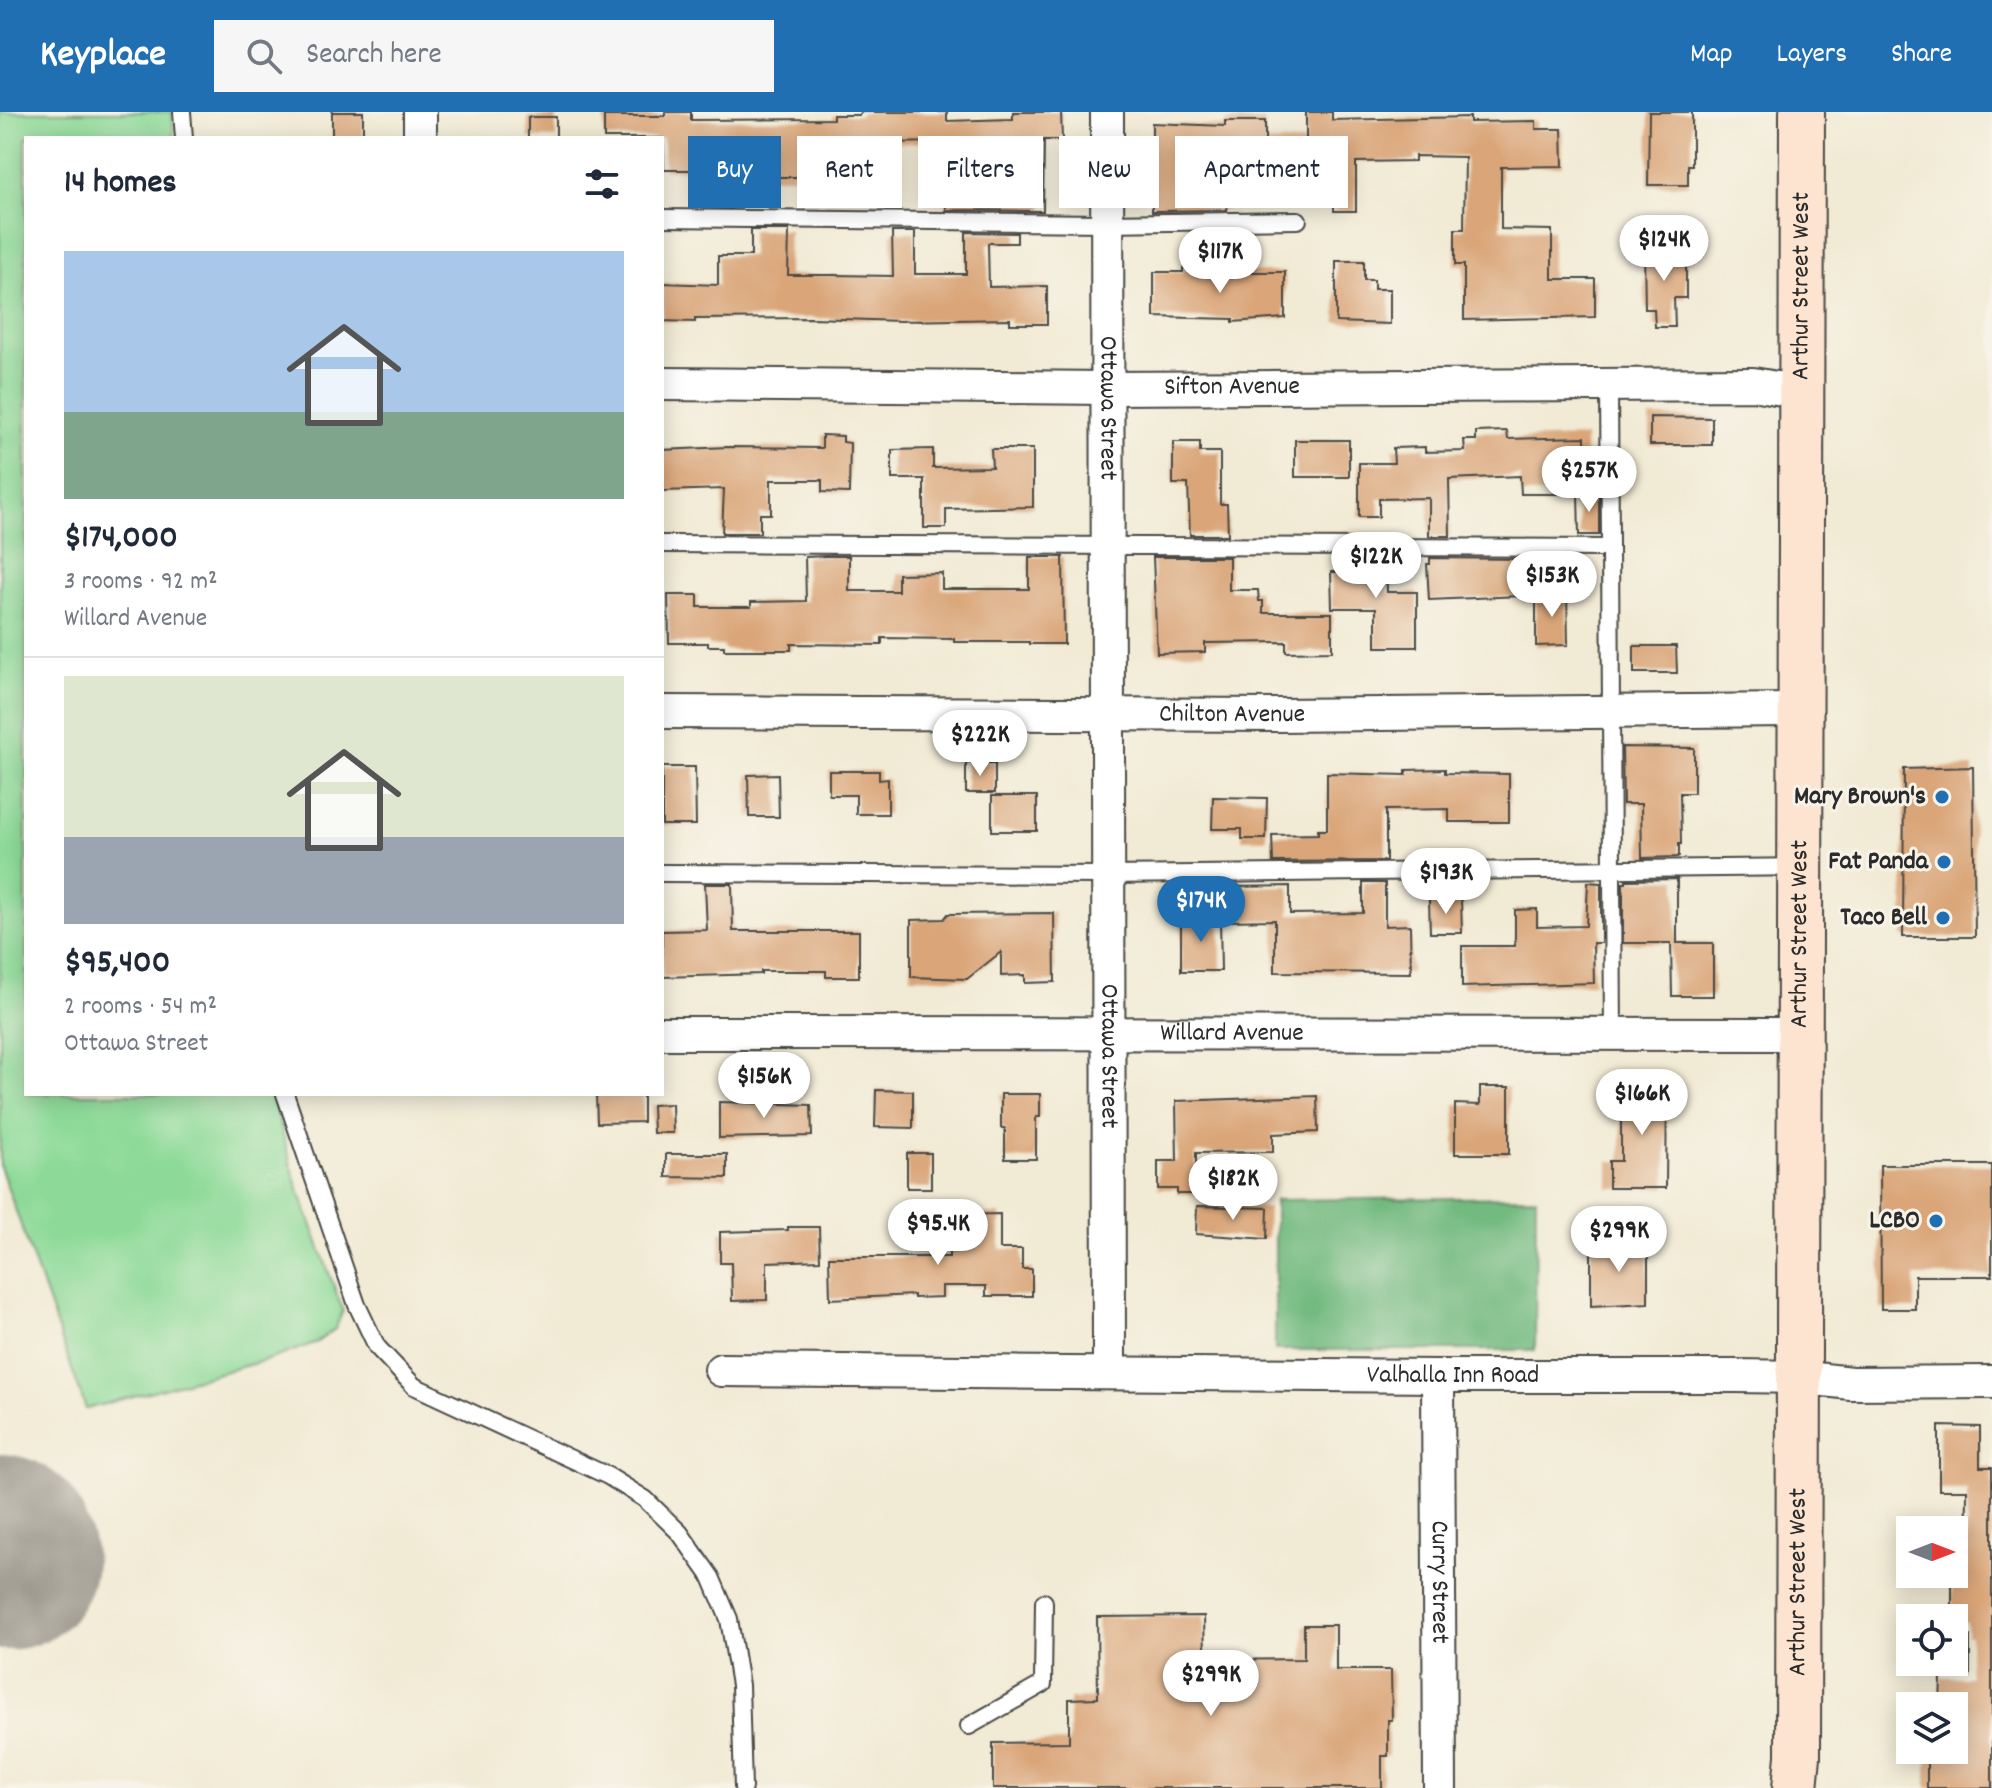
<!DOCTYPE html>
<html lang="en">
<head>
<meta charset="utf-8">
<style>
	:root { --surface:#fff; --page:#f6f6f7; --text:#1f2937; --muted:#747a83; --line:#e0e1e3; --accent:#1f6fb2 }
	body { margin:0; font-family:Dekko,sans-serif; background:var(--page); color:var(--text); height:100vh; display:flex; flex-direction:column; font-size:30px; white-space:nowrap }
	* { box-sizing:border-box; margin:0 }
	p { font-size:26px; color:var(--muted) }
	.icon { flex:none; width:44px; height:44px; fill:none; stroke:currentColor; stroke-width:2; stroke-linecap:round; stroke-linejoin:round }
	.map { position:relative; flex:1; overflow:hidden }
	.side { position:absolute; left:24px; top:24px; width:640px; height:960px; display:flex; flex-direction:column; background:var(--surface); border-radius:0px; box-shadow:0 4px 20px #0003 }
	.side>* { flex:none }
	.banner { position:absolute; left:688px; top:24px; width:760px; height:72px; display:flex; gap:16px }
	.needle { width:52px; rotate:90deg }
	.tools { position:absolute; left:1896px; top:1404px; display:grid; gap:16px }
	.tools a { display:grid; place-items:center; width:72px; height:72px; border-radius:0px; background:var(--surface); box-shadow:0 4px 20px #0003; font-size:40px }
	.price { position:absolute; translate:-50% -68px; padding:0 18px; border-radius:28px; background:#fff; color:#222; font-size:26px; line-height:52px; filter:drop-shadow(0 2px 4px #0008) }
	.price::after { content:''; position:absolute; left:50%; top:48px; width:24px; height:18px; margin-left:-12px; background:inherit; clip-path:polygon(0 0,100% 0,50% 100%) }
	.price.selected { background:var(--accent); color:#fff }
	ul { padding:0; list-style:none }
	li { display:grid; align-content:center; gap:16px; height:424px; padding:0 40px }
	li+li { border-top:2px solid var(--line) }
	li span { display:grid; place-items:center; height:248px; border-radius:0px; color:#555 }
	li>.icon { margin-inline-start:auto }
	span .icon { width:144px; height:144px; fill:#fffc; stroke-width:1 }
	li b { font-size:34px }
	h2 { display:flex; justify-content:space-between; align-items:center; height:96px; padding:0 40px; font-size:34px }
	.tag { padding:0 28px; border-radius:0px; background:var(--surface); box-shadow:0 4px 20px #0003; font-size:28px; line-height:72px }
	.tag.selected { background:var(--accent); color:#fff }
	header { display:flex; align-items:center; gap:48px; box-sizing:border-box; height:112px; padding:0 40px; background:var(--accent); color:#fff }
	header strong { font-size:38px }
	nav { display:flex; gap:44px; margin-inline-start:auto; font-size:28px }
	.search { width:560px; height:72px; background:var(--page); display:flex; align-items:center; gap:20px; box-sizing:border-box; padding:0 28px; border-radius:0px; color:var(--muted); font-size:30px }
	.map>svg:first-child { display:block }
	.green { fill:#8dda98; stroke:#5c8262; stroke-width:2 }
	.forest { fill:#72ba80; stroke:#4e7256; stroke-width:2 }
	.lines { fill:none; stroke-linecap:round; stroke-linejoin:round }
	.runway { stroke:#8e8a80; stroke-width:180 }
	.building { fill:#daa679 }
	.lane-casing { stroke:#494844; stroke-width:20 }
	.street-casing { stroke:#494844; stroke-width:36 }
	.secondary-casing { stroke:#494844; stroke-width:48 }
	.lane { stroke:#fff; stroke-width:16 }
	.street { stroke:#fff; stroke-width:32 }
	.secondary { stroke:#fde4d0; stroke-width:44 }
	.poi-dot { fill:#1f6fb2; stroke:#f7f3e8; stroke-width:3 }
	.labels { text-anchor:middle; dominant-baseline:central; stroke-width:6; stroke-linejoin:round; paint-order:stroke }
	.street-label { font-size:26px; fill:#2b2b2b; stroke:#f7f3e8 }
	.poi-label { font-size:26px; font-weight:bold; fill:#2b2b2b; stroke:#f7f3e8; text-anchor:end }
</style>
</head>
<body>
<header>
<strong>Keyplace</strong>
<div class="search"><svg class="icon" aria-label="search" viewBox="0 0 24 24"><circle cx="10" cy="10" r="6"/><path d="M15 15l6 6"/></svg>Search here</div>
<nav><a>Map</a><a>Layers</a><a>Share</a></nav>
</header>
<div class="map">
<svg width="1992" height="1676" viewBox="0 0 1992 1676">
	<rect width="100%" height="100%" fill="#f7f3e8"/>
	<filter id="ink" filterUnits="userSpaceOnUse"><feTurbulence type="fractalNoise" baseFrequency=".0125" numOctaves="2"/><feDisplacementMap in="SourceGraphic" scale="16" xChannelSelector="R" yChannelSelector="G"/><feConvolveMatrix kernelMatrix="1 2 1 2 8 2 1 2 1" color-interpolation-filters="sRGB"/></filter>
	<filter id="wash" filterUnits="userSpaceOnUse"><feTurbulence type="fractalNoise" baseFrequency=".006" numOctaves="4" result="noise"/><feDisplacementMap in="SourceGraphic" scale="32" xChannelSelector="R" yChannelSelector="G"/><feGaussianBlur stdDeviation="1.8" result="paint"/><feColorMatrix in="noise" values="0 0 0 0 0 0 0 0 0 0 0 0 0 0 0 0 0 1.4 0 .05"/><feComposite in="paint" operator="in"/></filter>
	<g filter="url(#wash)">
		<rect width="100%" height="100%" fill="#f1ead4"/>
		<!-- green -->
		<polygon class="green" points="0,0 172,0 174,26 26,26 26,982 272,982 295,1068 343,1199 335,1217 317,1230 274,1246 86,1297 0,1054"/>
		<!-- forest -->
		<polygon class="forest" points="1536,1085 1535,1238 1275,1238 1275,1088"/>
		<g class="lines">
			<!-- runway -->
			<polyline class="runway" points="0,1432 6,1448"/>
		</g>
		<g id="blocks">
			<!-- building -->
			<g class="building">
				<rect x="332" y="0" width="31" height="26"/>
				<polygon points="665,0 691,0 691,8 833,7 833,3 859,3 862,0 947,0 947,9 1013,7 1013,0 1061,0 1062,28 1044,28 1043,99 946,98 946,30 881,31 881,61 822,61 822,65 731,65 731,96 704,95 703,58 664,58 663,26 604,26 604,4 665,4"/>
				<polygon points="1306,0 1332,0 1332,8 1470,5 1470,10 1536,9 1536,17 1562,17 1563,54 1501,55 1501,117 1552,118 1552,167 1595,167 1595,205 1464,208 1464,153 1455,153 1455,117 1464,117 1465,45 1415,44 1415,49 1356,50 1356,99 1334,99 1334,68 1283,68 1283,52 1226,52 1227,98 1152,99 1152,11 1225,14 1225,9 1265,9 1265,30 1306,30"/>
				<polygon points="1649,0 1692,0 1692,53 1688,53 1688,73 1648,73"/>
				<rect x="528" y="5" width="28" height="21"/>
				<polygon points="751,118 789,118 788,163 833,163 893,164 892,120 915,120 915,162 966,162 966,120 1017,121 1017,131 988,131 989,175 1047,174 1047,212 1010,212 1010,207 900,209 813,206 695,207 695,210 662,209 663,171 718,173 718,144 751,144"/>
				<polygon points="1644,137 1686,137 1686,186 1674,186 1675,215 1655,215 1654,197 1645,197"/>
				<polygon points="1336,149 1364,149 1364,168 1374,168 1374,177 1390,177 1390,212 1336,210"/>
				<polygon points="1183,156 1226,156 1226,160 1285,160 1285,206 1233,210 1233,207 1154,205 1154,160 1183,160"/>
				<polygon points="1650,305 1712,306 1712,333 1650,333"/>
				<polygon points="1507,319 1508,327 1585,325 1586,382 1521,382 1520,364 1449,367 1450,424 1429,424 1429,386 1379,387 1379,405 1359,405 1359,351 1394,351 1393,336 1425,335 1425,340 1465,339 1464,328 1476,328 1476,320"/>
				<polygon points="822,323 843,324 843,330 850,331 849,381 822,380 822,368 771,368 771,402 760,402 760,421 722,421 724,377 662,379 662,338 728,335 822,336"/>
				<rect x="1295" y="328" width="54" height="37"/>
				<polygon points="1173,330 1200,330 1200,340 1220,340 1220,392 1227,392 1228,423 1190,423 1188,372 1173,372"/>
				<polygon points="933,337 933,356 992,355 991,337 1033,337 1033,395 946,397 946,416 924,416 924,367 892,367 892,338"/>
				<polygon points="1578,382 1599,382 1599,423 1579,423"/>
				<polygon points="826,444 849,444 849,479 898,479 898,462 942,461 942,477 1029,477 1029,445 1063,445 1064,532 1029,532 1029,530 954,530 954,527 882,526 882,533 791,532 791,538 724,538 724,534 708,534 708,531 669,531 668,483 698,483 698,495 751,495 751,490 806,489 805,445"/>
				<polygon points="1153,445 1229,445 1229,478 1258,478 1259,489 1263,489 1263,501 1332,501 1332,539 1286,540 1286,530 1205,531 1205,540 1157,541"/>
				<polygon points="1337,446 1386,446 1387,480 1417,480 1417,535 1376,535 1376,496 1332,496 1331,460 1337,460"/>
				<polygon points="1430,446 1521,447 1521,484 1429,488 1427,452 1430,452"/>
				<polygon points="1536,481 1567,481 1568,533 1536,534"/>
				<polygon points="1634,534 1676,534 1677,561 1634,561"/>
				<polygon points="1622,635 1694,636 1694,681 1680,681 1681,732 1679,732 1679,744 1677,745 1642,746 1641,692 1623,692"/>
				<rect x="966" y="651" width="29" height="30"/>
				<polygon points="662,655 695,655 696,713 662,713"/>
				<polygon points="1973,655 1975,825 1903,825 1904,657"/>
				<polygon points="1445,657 1445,661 1509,662 1509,710 1449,710 1449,697 1386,698 1386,749 1273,750 1272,723 1318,722 1318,718 1327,718 1327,661 1406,663 1406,658"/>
				<polygon points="829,659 879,659 879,668 888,667 888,702 856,702 856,683 829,683"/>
				<polygon points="778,662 779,705 749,705 748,663"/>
				<rect x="992" y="684" width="45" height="35"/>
				<polygon points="1213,685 1267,686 1266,727 1242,727 1242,717 1212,717"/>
				<polygon points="1677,767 1677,831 1713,831 1713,884 1672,884 1671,831 1623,831 1623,771 1626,771 1626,768"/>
				<polygon points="1588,770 1601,771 1601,831 1593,831 1594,871 1462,875 1462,834 1515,834 1515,798 1537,797 1537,815 1586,814"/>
				<polygon points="1363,771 1385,771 1385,814 1410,813 1411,861 1275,860 1275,808 1227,809 1227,775 1290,774 1290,802 1363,801"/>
				<polygon points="705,772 732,772 733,819 859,819 859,865 826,865 826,859 761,859 761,862 662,865 662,819 707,818"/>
				<polygon points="1429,787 1461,787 1462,821 1430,821"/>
				<polygon points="1054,801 1055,870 1025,871 1025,863 1001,864 1001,840 967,867 911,865 911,808 944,807 948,802"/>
				<polygon points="1220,805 1221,859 1181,859 1181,806"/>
				<polygon points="1667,968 1666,1076 1609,1076 1609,1049 1621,1049 1621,969"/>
				<polygon points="1480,975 1509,975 1509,1042 1455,1042 1455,992 1480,993"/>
				<polygon points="876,978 913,979 913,1016 875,1015"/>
				<polygon points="596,982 643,982 643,1010 597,1011"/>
				<polygon points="1001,982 1040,982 1040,1005 1036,1005 1036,1047 1005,1047 1005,1016 1001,1016"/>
				<polygon points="1317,984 1318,1020 1273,1022 1273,1040 1196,1041 1196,1082 1177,1082 1177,1077 1158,1077 1158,1049 1177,1049 1176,989"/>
				<polygon points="719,990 811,993 812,1024 719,1026"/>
				<polygon points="672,992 673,1021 653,1021 652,993"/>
				<rect x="907" y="1041" width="24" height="35"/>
				<polygon points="666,1042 727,1042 727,1066 666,1065"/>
				<polygon points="1880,1053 1992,1053 1992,1164 1915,1164 1915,1197 1881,1197"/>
				<polygon points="1197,1094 1268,1096 1267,1127 1196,1122"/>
				<polygon points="1000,1102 1000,1137 1022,1137 1022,1157 1032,1157 1032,1184 986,1184 986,1174 942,1174 942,1185 914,1186 914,1183 830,1187 829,1145 949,1145 949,1103"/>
				<polygon points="788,1115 819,1115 820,1148 767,1150 767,1188 732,1189 731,1151 720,1151 720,1120 788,1118"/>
				<polygon points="1591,1131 1648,1131 1648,1191 1591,1194"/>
				<polygon points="1939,1314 1980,1315 1980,1355 1992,1355 1992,1676 1927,1676 1927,1638 1954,1638 1954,1594 1940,1594 1941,1565 1970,1565 1970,1524 1967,1524 1967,1510 1954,1510 1954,1496 1952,1496 1952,1467 1966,1467 1967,1378 1939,1378"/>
				<polygon points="1204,1504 1205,1548 1304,1547 1304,1513 1336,1513 1336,1558 1391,1558 1392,1608 1388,1608 1388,1644 1382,1644 1382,1676 993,1676 993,1631 1069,1630 1069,1587 1098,1586 1097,1505"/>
			</g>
		</g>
	</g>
	<g filter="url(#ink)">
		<use href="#blocks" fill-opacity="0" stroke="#494844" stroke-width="2"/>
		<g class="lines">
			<defs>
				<g id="lane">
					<polyline points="182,0 184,26"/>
					<polyline points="662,106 1107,111 1298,108"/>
					<polyline points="1609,271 1613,923"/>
					<polyline points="662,432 1610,436"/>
					<polyline points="662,761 1108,763 1800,755"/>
					<polyline points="285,982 357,1193 377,1235 414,1274 608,1364 645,1387 680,1421 711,1465 729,1507 740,1573 743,1676"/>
					<polyline points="969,1614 1043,1572 1044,1490"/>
				</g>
				<g id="street">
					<path id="s1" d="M1107,0L1109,1260"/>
					<polyline points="420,26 420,0"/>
					<path id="s2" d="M662,272L1107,276L1753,272L1800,280"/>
					<path id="s3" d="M662,600L1278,603L1801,598"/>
					<path id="s4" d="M662,921L1801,922"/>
					<path id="s5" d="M721,1258L1438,1264H1735L1798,1265L1851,1271L1992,1270"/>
					<path id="s6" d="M1438,1264L1440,1676"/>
				</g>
				<g id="secondary">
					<path id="s7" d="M1795,1676L1798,1644L1802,0"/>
				</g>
			</defs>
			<!-- lane casing -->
			<use href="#lane" class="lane-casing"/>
			<!-- street casing -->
			<use href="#street" class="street-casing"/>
			<!-- secondary casing -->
			<use href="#secondary" class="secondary-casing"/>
			<!-- lane -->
			<use href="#lane" class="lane"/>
			<!-- street -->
			<use href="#street" class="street"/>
			<!-- secondary -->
			<use href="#secondary" class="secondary"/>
		</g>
	</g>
	<!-- markers -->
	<g class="poi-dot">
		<circle cx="1942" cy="685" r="8"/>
		<circle cx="1944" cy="750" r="8"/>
		<circle cx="1943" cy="806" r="8"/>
		<circle cx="1936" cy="1109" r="8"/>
	</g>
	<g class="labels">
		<!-- street labels -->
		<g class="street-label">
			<text stroke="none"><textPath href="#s7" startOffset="1502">Arthur Street West</textPath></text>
			<text stroke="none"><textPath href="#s2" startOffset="570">Sifton Avenue</textPath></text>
			<text stroke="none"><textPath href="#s1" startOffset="296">Ottawa Street</textPath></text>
			<text stroke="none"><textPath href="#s3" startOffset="570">Chilton Avenue</textPath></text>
			<text stroke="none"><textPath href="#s7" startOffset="854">Arthur Street West</textPath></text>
			<text stroke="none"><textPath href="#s4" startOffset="570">Willard Avenue</textPath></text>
			<text stroke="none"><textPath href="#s1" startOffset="944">Ottawa Street</textPath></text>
			<text stroke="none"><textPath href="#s5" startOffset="732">Valhalla Inn Road</textPath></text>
			<text stroke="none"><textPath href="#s6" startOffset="206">Curry Street</textPath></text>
			<text stroke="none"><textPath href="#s7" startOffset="206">Arthur Street West</textPath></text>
		</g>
		<!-- poi labels -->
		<g class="poi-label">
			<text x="1926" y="685">Mary Brown's</text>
			<text x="1928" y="750">Fat Panda</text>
			<text x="1927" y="806">Taco Bell</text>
			<text x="1920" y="1109">LCBO</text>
		</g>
	</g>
</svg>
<div class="tools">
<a><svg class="needle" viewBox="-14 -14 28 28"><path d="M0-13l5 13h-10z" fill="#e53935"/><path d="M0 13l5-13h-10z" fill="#747a83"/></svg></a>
<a><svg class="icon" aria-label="locate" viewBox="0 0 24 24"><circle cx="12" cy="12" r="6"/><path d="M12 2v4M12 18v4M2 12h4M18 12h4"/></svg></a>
<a><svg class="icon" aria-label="layers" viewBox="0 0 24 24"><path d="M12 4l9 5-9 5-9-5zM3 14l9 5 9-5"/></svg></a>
</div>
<b class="price" style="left:1664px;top:171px">$124K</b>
<b class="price" style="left:1220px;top:183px">$117K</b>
<b class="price" style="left:1589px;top:402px">$257K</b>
<b class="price" style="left:1376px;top:488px">$122K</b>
<b class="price" style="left:1552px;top:507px">$153K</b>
<b class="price" style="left:980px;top:666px">$222K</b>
<b class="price" style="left:1446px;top:804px">$193K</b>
<b class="price selected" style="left:1201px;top:832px">$174K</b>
<b class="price" style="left:764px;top:1008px">$156K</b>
<b class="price" style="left:1642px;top:1025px">$166K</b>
<b class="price" style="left:1233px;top:1110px">$182K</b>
<b class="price" style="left:938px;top:1155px">$95.4K</b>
<b class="price" style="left:1619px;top:1162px">$299K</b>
<b class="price" style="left:1211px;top:1606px">$299K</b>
<div class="banner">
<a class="tag selected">Buy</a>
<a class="tag">Rent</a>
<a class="tag">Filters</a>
<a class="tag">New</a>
<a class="tag">Apartment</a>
</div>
<section class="side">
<h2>14 homes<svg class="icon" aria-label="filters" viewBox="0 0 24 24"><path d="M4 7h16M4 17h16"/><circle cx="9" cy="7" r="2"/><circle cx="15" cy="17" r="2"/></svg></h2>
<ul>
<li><span style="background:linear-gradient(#a9c7e8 65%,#7fa58c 0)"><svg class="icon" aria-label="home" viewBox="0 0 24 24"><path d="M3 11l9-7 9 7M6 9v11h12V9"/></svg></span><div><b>$174,000</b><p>3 rooms · 92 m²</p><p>Willard Avenue</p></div></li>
<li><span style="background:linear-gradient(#dfe7d0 65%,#9aa5b1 0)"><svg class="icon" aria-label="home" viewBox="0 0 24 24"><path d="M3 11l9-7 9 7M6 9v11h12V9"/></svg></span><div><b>$95,400</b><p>2 rooms · 54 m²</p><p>Ottawa Street</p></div></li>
</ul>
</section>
</div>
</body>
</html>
